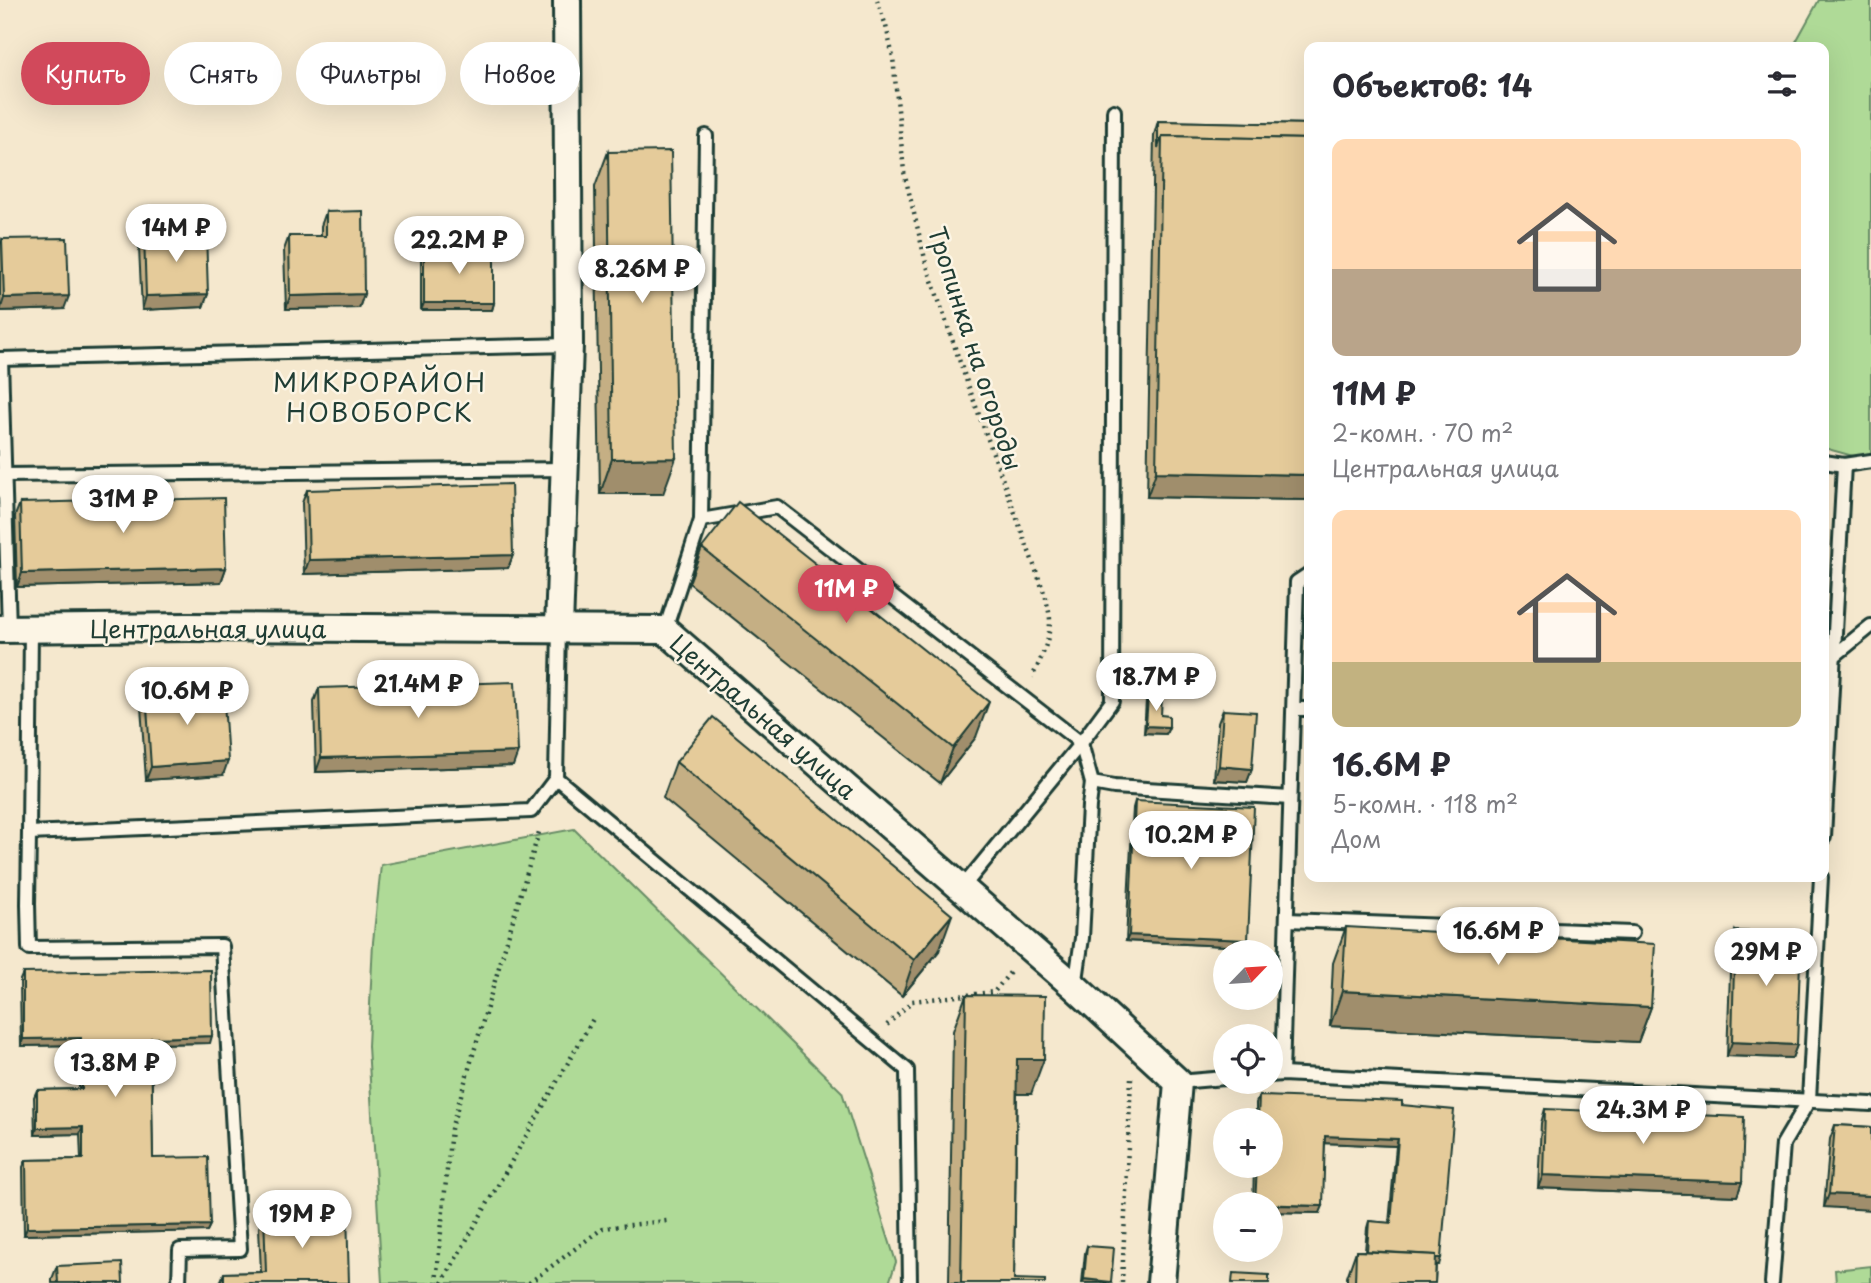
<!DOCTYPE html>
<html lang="ru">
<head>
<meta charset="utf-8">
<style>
	:root { --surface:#fff; --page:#f7f7f7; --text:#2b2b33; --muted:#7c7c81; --accent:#d1495b }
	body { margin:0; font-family:"Playpen Sans",sans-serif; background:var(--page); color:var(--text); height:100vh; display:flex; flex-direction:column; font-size:26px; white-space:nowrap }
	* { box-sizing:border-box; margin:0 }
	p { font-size:23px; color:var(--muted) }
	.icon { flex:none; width:38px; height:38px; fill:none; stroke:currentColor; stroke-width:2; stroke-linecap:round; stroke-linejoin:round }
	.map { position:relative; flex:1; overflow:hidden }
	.drawer { position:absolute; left:1304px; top:42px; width:525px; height:840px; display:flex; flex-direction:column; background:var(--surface); border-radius:14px; box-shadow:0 7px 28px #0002 }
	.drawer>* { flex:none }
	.hud { position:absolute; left:21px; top:42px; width:665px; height:63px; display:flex; gap:14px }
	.needle { width:46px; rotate:65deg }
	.controls { position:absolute; left:1213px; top:940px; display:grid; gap:14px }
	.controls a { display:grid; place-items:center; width:70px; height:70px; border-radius:50%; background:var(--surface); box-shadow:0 7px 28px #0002; font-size:35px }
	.price { position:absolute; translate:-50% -60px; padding:0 16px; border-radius:24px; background:#fff; color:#222; font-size:23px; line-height:46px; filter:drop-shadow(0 2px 4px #0008) }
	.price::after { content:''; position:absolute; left:50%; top:42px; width:21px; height:16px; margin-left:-10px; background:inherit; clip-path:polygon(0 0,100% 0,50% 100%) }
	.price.on { background:var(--accent); color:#fff }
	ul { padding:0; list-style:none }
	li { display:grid; align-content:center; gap:14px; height:371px; padding:0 28px }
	li span { display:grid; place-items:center; height:217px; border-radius:14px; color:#555 }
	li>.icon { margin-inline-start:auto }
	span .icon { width:126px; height:126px; fill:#fffc; stroke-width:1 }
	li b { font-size:30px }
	h2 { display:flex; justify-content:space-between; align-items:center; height:84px; padding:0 28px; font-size:30px }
	.chip { padding:0 24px; border-radius:32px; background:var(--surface); box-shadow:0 7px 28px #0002; font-size:24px; line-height:63px }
	.chip.on { background:var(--accent); color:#fff }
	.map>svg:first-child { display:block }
	.green { fill:#afda97; stroke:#678c66; stroke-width:2 }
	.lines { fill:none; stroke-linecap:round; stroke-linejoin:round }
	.lane-casing { stroke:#1f3d34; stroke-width:18 }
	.street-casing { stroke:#1f3d34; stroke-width:32 }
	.path { stroke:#1f3d34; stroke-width:4.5; stroke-dasharray:2 5; stroke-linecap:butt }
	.lane { stroke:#fcf5e5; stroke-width:12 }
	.street { stroke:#fcf5e5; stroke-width:26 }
	.wall { fill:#c5af84; stroke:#1f3d34; stroke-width:2 }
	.shaded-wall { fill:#a08e6c; stroke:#1f3d34; stroke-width:2 }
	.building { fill:#e5cb9a; stroke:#1f3d34; stroke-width:2 }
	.labels { text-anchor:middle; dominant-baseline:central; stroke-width:5; stroke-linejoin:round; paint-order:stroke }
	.street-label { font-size:24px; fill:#1f3d34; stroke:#fcf5e5 }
	.neighbourhood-label { font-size:26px; letter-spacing:2px; fill:#1f3d34; stroke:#fcf5e5 }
</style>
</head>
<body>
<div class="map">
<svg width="1871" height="1283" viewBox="0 0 1871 1283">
	<rect width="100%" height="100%" fill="#f5e8ce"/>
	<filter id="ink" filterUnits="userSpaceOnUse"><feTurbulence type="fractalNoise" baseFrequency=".0143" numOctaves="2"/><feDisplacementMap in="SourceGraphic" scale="14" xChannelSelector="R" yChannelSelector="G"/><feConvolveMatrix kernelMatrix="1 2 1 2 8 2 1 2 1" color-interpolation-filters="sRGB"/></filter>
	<g filter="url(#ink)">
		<!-- green -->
		<g class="green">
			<polygon points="1819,0 1871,0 1871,461 1824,448 1824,47 1793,47"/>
			<polygon points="574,829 842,1092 896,1262 889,1283 382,1283 368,1046 373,942 381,865"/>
			<polygon points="1871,1266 1871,1283 1836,1283 1835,1270"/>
		</g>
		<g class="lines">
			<defs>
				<g id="lane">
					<polyline points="0,359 569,345"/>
					<polyline points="1,359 9,629"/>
					<polyline points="1824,462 1844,465 1871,461"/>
					<polyline points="4,475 565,469"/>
					<polyline points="701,520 777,507 1081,743 1092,783 1114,787 1290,798"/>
					<polyline points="559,628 556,778 907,1070 910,1283"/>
					<polyline points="31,629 29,833 531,811 556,778"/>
					<polyline points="665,630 701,520 706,136"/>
					<polyline points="1834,656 1871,626"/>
					<polyline points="1294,709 1309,709"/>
					<polyline points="29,833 28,904 29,948 222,946 240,1249 180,1250 179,1283"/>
					<polyline points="1824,837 1844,465"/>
					<polyline points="962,888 1081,743 1112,701 1114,111"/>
					<polyline points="1287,920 1632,933"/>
					<polyline points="1075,987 1082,938 1089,806 1092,783"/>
					<polyline points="1282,1074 1297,582 1309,574"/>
					<polyline points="1270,1075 1282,1074 1871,1104"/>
					<polyline points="1178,1082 1225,1078"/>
					<polyline points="1772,1283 1783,1144 1809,1100 1821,877"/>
				</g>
				<g id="street">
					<polyline points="559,628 569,345 567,0"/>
					<polyline points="0,629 187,627 665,630 1075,987 1178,1082 1161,1283"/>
				</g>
			</defs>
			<!-- lane casing -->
			<use href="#lane" class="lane-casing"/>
			<!-- street casing -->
			<use href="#street" class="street-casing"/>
			<!-- path -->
			<g class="path">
				<path d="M877,0L886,26L893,57L904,172L926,263L963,371L1046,598C1047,605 1050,613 1050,621C1050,640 1040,662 1032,677"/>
				<polyline points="887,1025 912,1001 994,992 1012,970"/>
				<polyline points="436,1283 451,1129 539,832"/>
				<polyline points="442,1283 593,1019"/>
				<polyline points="529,1283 603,1228 667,1221"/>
				<polyline points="1122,1283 1131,1078"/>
			</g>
			<!-- lane -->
			<use href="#lane" class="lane"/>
			<!-- street -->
			<use href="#street" class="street"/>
		</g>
		<!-- wall -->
		<g class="wall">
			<polygon points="1158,121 1309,124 1309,491 1306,500 1147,497 1154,135"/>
			<polygon points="608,152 663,494 600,494 595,187"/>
			<polygon points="326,212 364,294 359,308 286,309 284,250 289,236 321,236 321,226"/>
			<polygon points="144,234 208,294 203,307 142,310 139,248"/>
			<polygon points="2,239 64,309 0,311 0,245"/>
			<polygon points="424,248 494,303 492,310 421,310 421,254"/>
			<polygon points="307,490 513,555 508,568 304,574 302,503"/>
			<polygon points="20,503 226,568 221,582 17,587 15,516"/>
			<polygon points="702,548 976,737 940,783 689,583"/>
			<polygon points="319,688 513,766 316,772 314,702"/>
			<polygon points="146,692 223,775 146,780 141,706"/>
			<polygon points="1148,695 1169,727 1166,734 1144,733 1146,701"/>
			<polygon points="1223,710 1252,769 1247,782 1214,780 1218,723"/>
			<polygon points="676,762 939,951 902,996 663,798"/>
			<polygon points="1135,801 1248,940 1246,947 1126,941 1133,808"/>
			<polygon points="1346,927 1651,1007 1638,1042 1330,1026 1333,963"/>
			<polygon points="1735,931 1797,1045 1792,1058 1727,1056 1731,945"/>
			<polygon points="23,973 210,1043 151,1044 153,1158 210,1225 207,1231 24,1235 23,1167 26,1160 81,1159 80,1134 35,1135 34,1097 37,1090 79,1089 79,1045 21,1046 20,980"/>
			<polygon points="966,995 1031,1094 1017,1094 1014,1279 1045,1283 949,1283 953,1031"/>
			<polygon points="1259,1096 1402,1105 1439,1265 1436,1265 1435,1283 1347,1283 1347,1277 1356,1251 1365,1251 1367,1228 1369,1221 1389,1223 1396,1146 1325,1143 1320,1213 1270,1212 1270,1204 1253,1204 1254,1166 1270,1166 1270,1120 1256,1120 1256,1103"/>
			<polygon points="1545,1109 1742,1182 1737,1196 1538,1188 1541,1123"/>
			<polygon points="1835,1125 1871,1127 1824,1207 1830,1139"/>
			<polygon points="264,1214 349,1283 220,1283 224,1273 261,1272 259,1228"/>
			<polygon points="1087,1246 1111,1283 1082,1283 1085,1253"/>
			<polygon points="57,1266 123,1283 52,1283 52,1279"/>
		</g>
		<!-- shaded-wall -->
		<g class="shaded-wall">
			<polygon points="208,294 203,307 142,310 146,296"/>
			<polygon points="364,294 359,308 286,309 290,296"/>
			<polygon points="69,296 64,309 0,311 4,298"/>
			<polygon points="424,303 494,303 492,310 421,310"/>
			<polygon points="676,458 663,494 600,494 612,459"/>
			<polygon points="1156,472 1309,475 1309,491 1306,500 1147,497"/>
			<polygon points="513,555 508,568 304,574 309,560"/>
			<polygon points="226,568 221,582 17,587 22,573"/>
			<polygon points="989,702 976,737 940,783 953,748"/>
			<polygon points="1146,726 1169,727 1166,734 1144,733"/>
			<polygon points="518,752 513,766 316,772 321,758"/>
			<polygon points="228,761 223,775 146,780 151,767"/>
			<polygon points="1219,766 1252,769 1247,782 1214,780"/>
			<polygon points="952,915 939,951 902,996 914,960"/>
			<polygon points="1129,935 1248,940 1246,947 1126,941"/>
			<polygon points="1342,991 1651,1007 1638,1042 1330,1026"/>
			<polygon points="212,1036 210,1043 149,1044 151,1038"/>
			<polygon points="81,1038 79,1045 21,1046 23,1039"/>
			<polygon points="1732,1042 1797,1045 1792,1058 1727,1056"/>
			<polygon points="1017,1059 1044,1059 1031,1094 1004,1094"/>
			<polygon points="83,1127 80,1134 35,1135 37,1128"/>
			<polygon points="1325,1136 1398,1139 1396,1146 1322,1143"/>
			<polygon points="1543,1175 1742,1182 1737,1196 1538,1188"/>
			<polygon points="1829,1194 1871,1196 1871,1210 1824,1207"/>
			<polygon points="1270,1205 1323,1206 1320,1213 1270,1212"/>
			<polygon points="210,1225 207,1231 24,1235 27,1228"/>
			<polygon points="1364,1258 1441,1258 1439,1265"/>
			<polygon points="1084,1279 1111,1282 1111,1283 1083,1283"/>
		</g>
		<!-- building -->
		<g class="building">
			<polygon points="1158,121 1309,124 1309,139 1162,136 1158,148"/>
			<polygon points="1162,136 1309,139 1309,475 1156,472"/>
			<polygon points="671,151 676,458 612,459 608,152"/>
			<polygon points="363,211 364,294 290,296 289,236 326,236 326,212"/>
			<polygon points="206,232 208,294 146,296 144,234"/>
			<polygon points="67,238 69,296 4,298 2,239"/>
			<rect x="424" y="248" width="70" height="55"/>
			<polygon points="511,484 513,555 309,560 307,490"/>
			<polygon points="224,498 226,568 22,573 20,503"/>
			<polygon points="738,502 989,702 953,748 702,548"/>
			<rect x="1824" y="524" width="1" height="49"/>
			<polygon points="515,682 518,752 321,758 319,688"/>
			<polygon points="223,687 228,761 151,767 146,692"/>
			<polygon points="1148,695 1162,696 1161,715 1169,716 1169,727 1146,726"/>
			<polygon points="1223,710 1256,712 1252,769 1219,766"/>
			<polygon points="713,717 952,915 914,960 676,762"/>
			<polygon points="1135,801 1254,807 1248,940 1129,935"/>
			<polygon points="1346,927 1655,944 1651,1007 1342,991"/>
			<polygon points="1735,931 1801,934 1797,1045 1732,1042"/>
			<polygon points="211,970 212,1036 151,1038 153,1158 208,1157 210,1225 27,1228 26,1160 83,1159 83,1127 37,1128 37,1090 82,1089 81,1038 23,1039 23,973"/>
			<polygon points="966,995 1045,996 1044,1059 1017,1059 1014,1279 1045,1280 1045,1283 961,1283"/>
			<polygon points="1259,1096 1402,1101 1402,1105 1454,1110 1441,1258 1436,1258 1436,1255 1367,1251 1369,1221 1391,1223 1398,1139 1325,1136 1323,1206 1255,1204 1257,1166 1270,1166 1270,1120 1258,1120"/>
			<polygon points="1545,1109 1744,1117 1742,1182 1543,1175"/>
			<polygon points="1835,1125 1871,1127 1871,1196 1829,1194"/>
			<polygon points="347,1212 349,1283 224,1283 224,1273 266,1272 264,1214"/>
			<polygon points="1087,1246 1114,1248 1111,1282 1084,1279"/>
			<polygon points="1356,1251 1436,1255 1435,1283 1355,1283"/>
			<polygon points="122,1263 123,1283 58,1283 57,1266"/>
			<polygon points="1233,1273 1269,1275 1269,1283 1232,1283"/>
		</g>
	</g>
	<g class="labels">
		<!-- street labels -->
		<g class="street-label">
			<text transform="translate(976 348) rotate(72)">Тропинка на огороды</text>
			<text x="208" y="628">Центральная улица</text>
			<text transform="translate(764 716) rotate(41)">Центральная улица</text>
		</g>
		<!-- neighbourhood labels -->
		<g class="neighbourhood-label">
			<text x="380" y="381">МИКРОРАЙОН<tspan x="380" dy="30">НОВОБОРСК</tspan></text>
		</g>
	</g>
</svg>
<div class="controls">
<a><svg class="needle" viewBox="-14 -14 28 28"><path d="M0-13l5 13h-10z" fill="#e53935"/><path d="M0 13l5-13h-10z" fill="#7c7c81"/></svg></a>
<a><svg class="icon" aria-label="locate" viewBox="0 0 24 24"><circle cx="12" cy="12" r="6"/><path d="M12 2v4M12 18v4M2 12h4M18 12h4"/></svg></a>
<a>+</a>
<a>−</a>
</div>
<b class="price" style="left:176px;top:264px">14M ₽</b>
<b class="price" style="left:459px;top:276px">22.2M ₽</b>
<b class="price" style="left:642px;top:305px">8.26M ₽</b>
<b class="price" style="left:123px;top:535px">31M ₽</b>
<b class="price on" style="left:846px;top:625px">11M ₽</b>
<b class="price" style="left:1156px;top:713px">18.7M ₽</b>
<b class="price" style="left:418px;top:720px">21.4M ₽</b>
<b class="price" style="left:187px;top:727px">10.6M ₽</b>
<b class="price" style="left:1191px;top:871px">10.2M ₽</b>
<b class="price" style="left:1498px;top:967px">16.6M ₽</b>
<b class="price" style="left:1766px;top:988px">29M ₽</b>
<b class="price" style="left:115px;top:1099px">13.8M ₽</b>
<b class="price" style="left:1643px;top:1146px">24.3M ₽</b>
<b class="price" style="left:302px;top:1250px">19M ₽</b>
<div class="hud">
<a class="chip on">Купить</a>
<a class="chip">Снять</a>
<a class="chip">Фильтры</a>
<a class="chip">Новое</a>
</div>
<section class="drawer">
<h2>Объектов: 14<svg class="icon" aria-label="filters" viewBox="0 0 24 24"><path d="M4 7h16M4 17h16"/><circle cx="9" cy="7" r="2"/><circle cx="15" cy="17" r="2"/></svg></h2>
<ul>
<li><span style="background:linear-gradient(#ffd9b3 60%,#b9a48a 0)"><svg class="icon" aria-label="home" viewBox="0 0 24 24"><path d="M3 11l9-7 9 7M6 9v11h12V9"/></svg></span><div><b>11M ₽</b><p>2-комн. · 70 m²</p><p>Центральная улица</p></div></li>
<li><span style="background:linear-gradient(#ffd9b3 70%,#c2b280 0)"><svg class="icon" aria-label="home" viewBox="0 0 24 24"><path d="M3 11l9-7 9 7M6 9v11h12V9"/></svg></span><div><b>16.6M ₽</b><p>5-комн. · 118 m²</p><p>Дом</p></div></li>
</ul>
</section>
</div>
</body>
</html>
